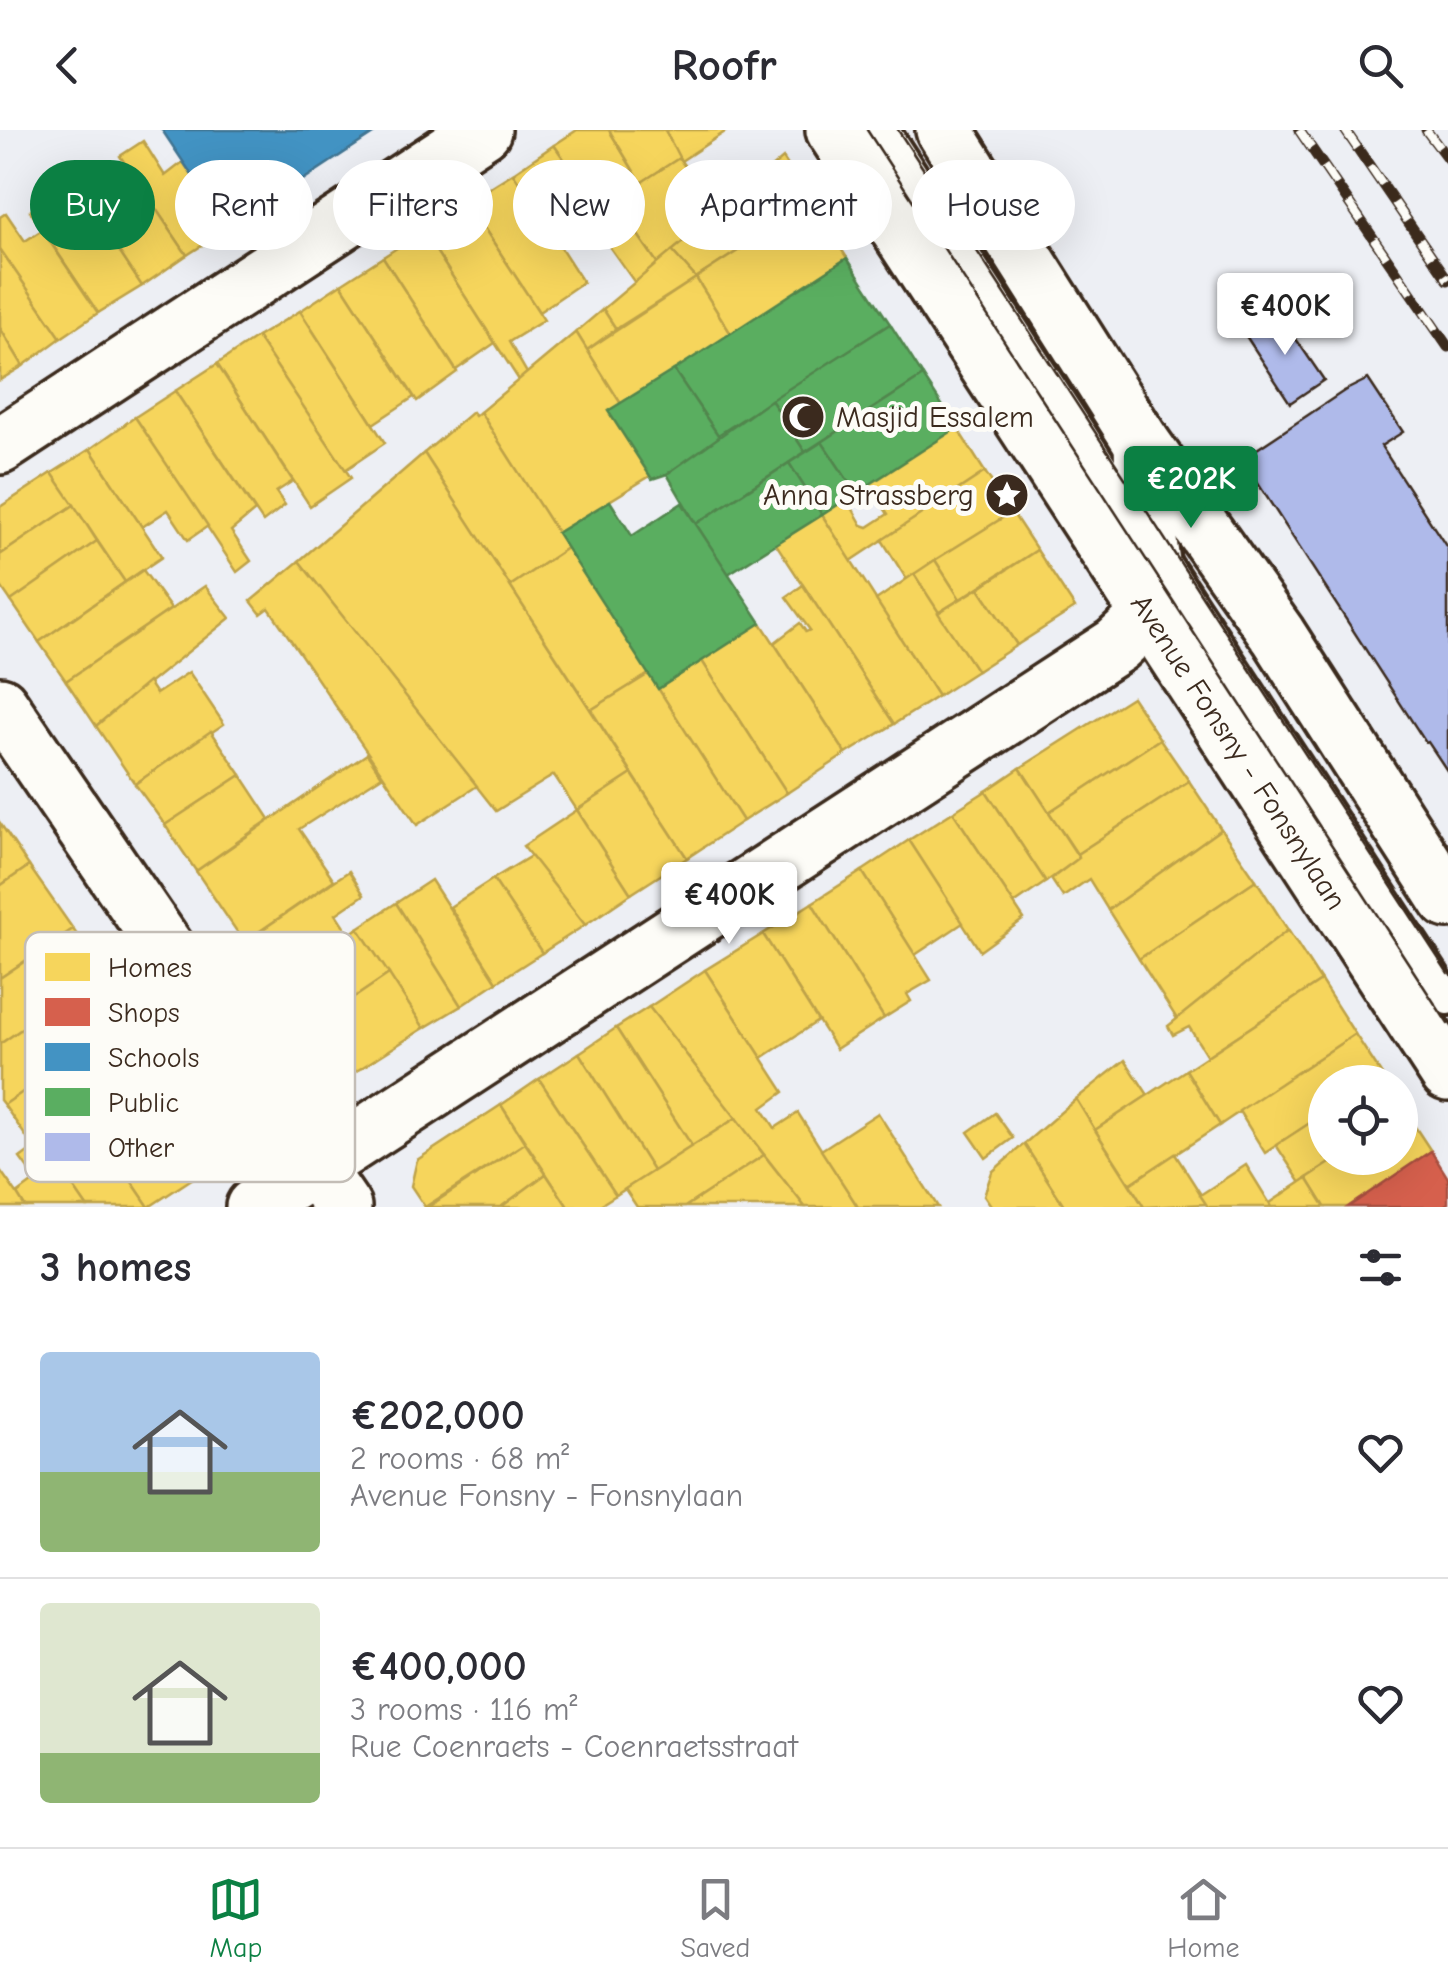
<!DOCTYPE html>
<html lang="en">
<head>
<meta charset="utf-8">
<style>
	:root { --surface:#fff; --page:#f7f7f7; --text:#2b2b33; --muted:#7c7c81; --line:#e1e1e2; --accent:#0b8043 }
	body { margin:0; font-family:"Comic Neue",sans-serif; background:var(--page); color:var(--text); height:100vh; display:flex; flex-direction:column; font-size:38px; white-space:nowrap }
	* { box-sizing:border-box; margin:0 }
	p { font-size:32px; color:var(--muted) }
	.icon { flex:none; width:55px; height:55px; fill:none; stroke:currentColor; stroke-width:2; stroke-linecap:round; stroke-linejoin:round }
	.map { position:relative; height:1077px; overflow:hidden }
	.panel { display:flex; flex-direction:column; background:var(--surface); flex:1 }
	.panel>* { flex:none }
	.banner { position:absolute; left:30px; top:30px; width:1390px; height:90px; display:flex; gap:20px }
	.buttons { position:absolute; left:1308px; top:935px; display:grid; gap:20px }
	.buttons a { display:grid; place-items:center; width:110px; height:110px; border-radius:50%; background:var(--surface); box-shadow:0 10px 40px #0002; font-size:50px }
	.price { position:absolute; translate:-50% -85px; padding:0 22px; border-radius:10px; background:#fff; color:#222; font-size:32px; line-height:65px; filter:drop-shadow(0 2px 5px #0008) }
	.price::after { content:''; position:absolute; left:50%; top:60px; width:30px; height:22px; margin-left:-15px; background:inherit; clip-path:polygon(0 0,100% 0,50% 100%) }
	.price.current { background:var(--accent); color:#fff }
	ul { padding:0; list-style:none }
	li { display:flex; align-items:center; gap:30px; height:250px; padding:0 40px }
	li+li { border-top:2px solid var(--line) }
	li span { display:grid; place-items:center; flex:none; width:280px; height:200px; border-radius:10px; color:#555 }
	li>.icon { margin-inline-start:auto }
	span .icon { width:120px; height:120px; fill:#fffc; stroke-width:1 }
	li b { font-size:42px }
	h2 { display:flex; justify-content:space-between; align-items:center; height:120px; padding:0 40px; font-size:42px }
	.chip { padding:0 35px; border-radius:45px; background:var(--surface); box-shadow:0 10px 40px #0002; font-size:35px; line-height:90px }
	.chip.current { background:var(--accent); color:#fff }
	header { display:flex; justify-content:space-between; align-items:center; height:130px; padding:0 40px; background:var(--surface); font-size:45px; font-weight:700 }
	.menu { display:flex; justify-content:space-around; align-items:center; height:140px; border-top:2px solid var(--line); background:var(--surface); font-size:28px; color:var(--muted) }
	.menu a { display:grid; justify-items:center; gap:5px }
	.menu .current { color:var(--accent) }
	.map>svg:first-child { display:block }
	.homes { fill:#f6d55c; stroke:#bea249; stroke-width:2.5 }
	.shops { fill:#d6604d; stroke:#a8503f; stroke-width:2.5 }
	.schools { fill:#4393c3; stroke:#417492; stroke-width:2.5 }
	.public { fill:#5aae61; stroke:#51864d; stroke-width:2.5 }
	.building { fill:#afbaea; stroke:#3b2a1e; stroke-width:2.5 }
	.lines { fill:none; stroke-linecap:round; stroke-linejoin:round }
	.lane-casing { stroke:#3b2a1e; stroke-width:38 }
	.street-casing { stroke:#3b2a1e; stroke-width:62 }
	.primary-casing { stroke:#3b2a1e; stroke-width:62 }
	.lane { stroke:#fdfcf7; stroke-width:30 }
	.street { stroke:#fdfcf7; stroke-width:55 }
	.primary { stroke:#fdfcf7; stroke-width:55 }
	.tram { stroke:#3b2a1e; stroke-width:2.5 }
	.rail-casing { stroke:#3b2a1e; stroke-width:11 }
	.rail { stroke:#fdfcf7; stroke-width:8; stroke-dasharray:22; stroke-linecap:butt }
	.labels { text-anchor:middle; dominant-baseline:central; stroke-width:10; stroke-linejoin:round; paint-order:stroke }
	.poi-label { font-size:30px; fill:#3b2a1e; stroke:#fdfcf7; text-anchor:start }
	.street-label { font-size:30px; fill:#3b2a1e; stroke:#fdfcf7 }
	.key { fill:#fdfcf7; stroke:#c3bdb6; stroke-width:2.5 }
	.key-label { font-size:28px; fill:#3b2a1e }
</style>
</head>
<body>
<header><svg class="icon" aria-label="back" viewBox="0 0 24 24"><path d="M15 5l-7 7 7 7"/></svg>Roofr<svg class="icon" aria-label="search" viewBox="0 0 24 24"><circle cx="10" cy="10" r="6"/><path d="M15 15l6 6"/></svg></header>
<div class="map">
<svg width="1448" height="1077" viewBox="0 0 1448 1077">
	<rect width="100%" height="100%" fill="#edeff4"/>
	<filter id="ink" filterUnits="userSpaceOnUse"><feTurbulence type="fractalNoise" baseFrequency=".01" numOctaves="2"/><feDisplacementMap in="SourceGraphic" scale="20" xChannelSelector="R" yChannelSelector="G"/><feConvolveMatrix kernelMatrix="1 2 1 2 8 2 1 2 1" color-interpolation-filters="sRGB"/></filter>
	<g filter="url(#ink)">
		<!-- homes -->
		<g class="homes">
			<polygon points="577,0 609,0 641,53 600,81 554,15"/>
			<polygon points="609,0 665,0 681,27 641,53"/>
			<polygon points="665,0 728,0 681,31"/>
			<polygon points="143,11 165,46 183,32 228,99 187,125 120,26"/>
			<polygon points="554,15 600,81 556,111 513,43"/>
			<polygon points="679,28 717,83 658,134 614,70"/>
			<polygon points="783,28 812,73 696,148 672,121"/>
			<polygon points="513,43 583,152 539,182 467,72"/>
			<polygon points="56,61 69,79 84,68 142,156 98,183 30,81"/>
			<polygon points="467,72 544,190 509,212 527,243 519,250 423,101"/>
			<polygon points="152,73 187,125 142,156 107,103"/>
			<polygon points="812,73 847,128 731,204 696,148"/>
			<polygon points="6,83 25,111 42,100 98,183 61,208 0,119 0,87"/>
			<polygon points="631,95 658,134 635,153 606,112"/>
			<polygon points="423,101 495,213 456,240 383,127"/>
			<polygon points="0,119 61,208 23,236 0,198"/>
			<polygon points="672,121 696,148 616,199 603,179"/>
			<polygon points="383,127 457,242 417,271 341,154"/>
			<polygon points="696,148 731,204 621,274 587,220"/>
			<polygon points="341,154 414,267 373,294 300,181"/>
			<polygon points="603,179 616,199 587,220 576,202"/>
			<polygon points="300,181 385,313 345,340 257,207"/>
			<polygon points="0,198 23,236 0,250"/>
			<polygon points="576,202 621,274 608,281 650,346 557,403 480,282"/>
			<polygon points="257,207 351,348 310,376 217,234"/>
			<polygon points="217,234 293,351 276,362 285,375 263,392 175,261"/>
			<polygon points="175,261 255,381 231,401 251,431 237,442 135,287"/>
			<polygon points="472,282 475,286 480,282 567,418 510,456 424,323"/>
			<polygon points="135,287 208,396 188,410 168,380 142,397 90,319"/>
			<polygon points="957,298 985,342 851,431 822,385 847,369 862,395 868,397 888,384 869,355"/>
			<polygon points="90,319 162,427 125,452 52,343"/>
			<polygon points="424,323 632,644 577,680 554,645 496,681 299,431"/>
			<polygon points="985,342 1012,382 907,450 882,410"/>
			<polygon points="52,343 74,375 0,425 0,377"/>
			<polygon points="74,375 97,411 11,471 0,455 0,425"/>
			<polygon points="1012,382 1037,420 960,469 935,430"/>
			<polygon points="822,385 938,566 894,594 776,414"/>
			<polygon points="97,411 125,452 39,512 11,471"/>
			<polygon points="567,418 649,544 591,580 510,456"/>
			<polygon points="1037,420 1075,478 1017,515 979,458"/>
			<polygon points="935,430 960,469 938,483 914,444"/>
			<polygon points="299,431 477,656 417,695 269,478 261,484 251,471"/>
			<polygon points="143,440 171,479 66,551 39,512"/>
			<polygon points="914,444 977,541 938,566 876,470"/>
			<polygon points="803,455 894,594 846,624 774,513 800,493 806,502 810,500 786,467"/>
			<polygon points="205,456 230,488 96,596 66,551"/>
			<polygon points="979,458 1017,515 977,541 938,483"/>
			<polygon points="761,493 846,624 787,663 702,531"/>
			<polygon points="702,531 787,663 743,691 658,559"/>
			<polygon points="189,542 224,594 135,654 96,596 148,552 156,564"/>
			<polygon points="649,544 743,691 687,728 591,580"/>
			<polygon points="1132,567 1160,609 1049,682 1020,638"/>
			<polygon points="211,601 241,645 165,695 135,654"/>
			<polygon points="1160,609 1189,651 1077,724 1049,682"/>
			<polygon points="367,624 382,646 299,699 334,750 244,812 196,741"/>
			<polygon points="1020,638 1079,728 1046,752 986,661"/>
			<polygon points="632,644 687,728 631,764 577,680"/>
			<polygon points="241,645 270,689 196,741 165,695"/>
			<polygon points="1189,651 1221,699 1108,780 1089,749 1063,767 1051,749 1079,728 1077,724"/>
			<polygon points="986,661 1046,752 1014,774 953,682"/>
			<polygon points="577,680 631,764 585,795 523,716"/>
			<polygon points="953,682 1024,789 980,821 909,710"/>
			<polygon points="0,693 29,736 0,756"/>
			<polygon points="1221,699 1256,750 1139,829 1108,780"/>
			<polygon points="909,710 963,793 915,825 862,741"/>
			<polygon points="531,726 585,795 542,823 493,749"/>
			<polygon points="29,736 73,799 0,848 0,756"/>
			<polygon points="349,741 364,765 336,784 349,804 274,856 244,812"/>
			<polygon points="862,741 931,850 907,864 911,871 884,888 812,773"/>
			<polygon points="493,749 542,823 497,852 450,777"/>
			<polygon points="431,750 497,852 461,876 396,773"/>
			<polygon points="1256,750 1288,800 1177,889 1139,829"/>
			<polygon points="396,773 461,876 424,898 358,798"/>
			<polygon points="812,773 884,888 836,919 763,804"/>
			<polygon points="358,798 389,844 305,901 274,856"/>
			<polygon points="73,799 103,843 0,914 0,848"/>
			<polygon points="1288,800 1321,851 1207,926 1189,897 1173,905 1168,896"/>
			<polygon points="763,804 818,891 762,928 705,840"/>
			<polygon points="705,840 784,962 762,978 775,998 798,983 858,1077 805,1077 649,877"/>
			<polygon points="103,843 133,886 4,975 0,970 0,914"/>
			<polygon points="389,844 424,898 355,942 329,937 305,901"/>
			<polygon points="1321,851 1355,904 1220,995 1186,940"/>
			<polygon points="649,877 736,988 692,1016 616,898"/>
			<polygon points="133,886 163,930 34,1018 4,975"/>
			<polygon points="616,898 692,1016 653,1041 579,923"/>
			<polygon points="1355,904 1382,945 1371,952 1325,952 1325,983 1265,1023 1239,981"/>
			<polygon points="579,923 653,1041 616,1065 539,949"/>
			<polygon points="1125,930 1148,965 1095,1000 1076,969"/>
			<polygon points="1186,940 1220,995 1130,1054 1095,1000"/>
			<polygon points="539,949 616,1065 597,1077 568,1077 501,975"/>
			<polygon points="1076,969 1095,1000 1144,1077 1065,1077 1024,1014"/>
			<polygon points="192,972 217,1010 213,1035 149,1077 113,1024"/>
			<polygon points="501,975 525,1013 425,1077 411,1056 417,1030"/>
			<polygon points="878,983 938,1077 858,1077 821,1020"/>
			<polygon points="995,983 1013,1008 986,1028 968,1002"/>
			<polygon points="1325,983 1325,1028 1338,1028 1301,1053 1276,1015"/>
			<polygon points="1406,983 1431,1021 1348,1077 1325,1077 1307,1048 1338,1028 1400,1028 1400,987"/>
			<polygon points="736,988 764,1025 685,1077 637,1077 625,1059"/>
			<polygon points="100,1005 149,1077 87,1077 58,1035"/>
			<polygon points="43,1011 58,1035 87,1077 25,1077 17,1064 36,1050 20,1028"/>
			<polygon points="525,1013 546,1044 501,1077 428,1077"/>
			<polygon points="1024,1014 1065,1077 992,1077 984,1065 992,1042"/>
			<polygon points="1175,1024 1207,1074 1144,1077 1130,1054"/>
			<polygon points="764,1025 805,1077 685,1077"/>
			<polygon points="1246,1035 1272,1077 1208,1077 1200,1065"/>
			<polygon points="0,1040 17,1064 25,1077 0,1077"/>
			<polygon points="546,1044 568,1077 501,1077"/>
			<polygon points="1307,1048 1325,1077 1272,1077 1270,1073"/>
		</g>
		<!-- shops -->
		<polygon class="shops" points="1431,1021 1448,1048 1448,1073 1442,1077 1348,1077"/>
		<!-- schools -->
		<polygon class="schools" points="162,0 379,0 228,99"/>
		<!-- public -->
		<g class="public">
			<polygon points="847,128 890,194 718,305 674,240"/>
			<polygon points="890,194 923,246 805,322 771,270"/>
			<polygon points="674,240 720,308 667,344 652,349 608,281"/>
			<polygon points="923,246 957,298 856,363 822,312"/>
			<polygon points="771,270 805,322 696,394 667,344"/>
			<polygon points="822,312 856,363 822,385 789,333"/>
			<polygon points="789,333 822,385 728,444 696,394"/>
			<polygon points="610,371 632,406 682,373 761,493 658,559 557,403"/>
		</g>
		<!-- building -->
		<g class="building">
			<polygon points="1279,184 1324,250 1290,273 1246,206"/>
			<polygon points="1368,249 1403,302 1381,316 1448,419 1448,642 1428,612 1426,613 1248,338 1250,337 1245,327 1344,261"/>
		</g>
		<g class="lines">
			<defs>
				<polyline id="lane" points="883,0 1448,869"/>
				<g id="street">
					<polyline points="0,316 483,0"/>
					<polyline points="0,575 343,1077"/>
					<polyline points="254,1077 1117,515 1148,486 1153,439 1144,377 1142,313"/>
				</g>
				<g id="primary">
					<path id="s1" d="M834,0L1448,943"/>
					<polyline points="944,0 1142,313 1278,505 1448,770"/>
				</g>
			</defs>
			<!-- lane casing -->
			<use href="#lane" class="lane-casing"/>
			<!-- street casing -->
			<use href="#street" class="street-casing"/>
			<!-- primary casing -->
			<use href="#primary" class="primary-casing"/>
			<!-- lane -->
			<use href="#lane" class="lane"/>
			<!-- street -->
			<use href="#street" class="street"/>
			<!-- primary -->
			<use href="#primary" class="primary"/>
			<!-- tram -->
			<g class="tram">
				<polyline points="867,0 1448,894"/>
				<polyline points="898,0 1448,843"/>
			</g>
			<defs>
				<g id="rail">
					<polyline points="1299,0 1448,217"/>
					<polyline points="1345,0 1448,150"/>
					<polyline points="1426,0 1448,29"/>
				</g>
			</defs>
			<!-- rail casing -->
			<use href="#rail" class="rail-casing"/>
			<!-- rail -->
			<use href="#rail" class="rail"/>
		</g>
	</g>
	<!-- icons -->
	<defs>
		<symbol id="mosque-disc" viewBox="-11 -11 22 22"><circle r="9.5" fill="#3b2a1e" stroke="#fdfcf7"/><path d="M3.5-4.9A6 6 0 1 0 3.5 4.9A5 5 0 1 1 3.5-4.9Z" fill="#fff"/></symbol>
		<symbol id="sight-disc" viewBox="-11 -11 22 22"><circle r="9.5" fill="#3b2a1e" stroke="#fdfcf7"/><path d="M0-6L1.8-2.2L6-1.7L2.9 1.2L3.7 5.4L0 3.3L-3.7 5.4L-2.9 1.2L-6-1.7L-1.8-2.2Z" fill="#fff"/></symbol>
	</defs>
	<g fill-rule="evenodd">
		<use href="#mosque-disc" x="778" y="262" width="50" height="50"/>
		<use href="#sight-disc" x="982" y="340" width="50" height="50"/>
	</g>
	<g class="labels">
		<!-- poi labels -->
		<g class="poi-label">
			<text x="836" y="287">Masjid Essalem</text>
			<text x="974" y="365" text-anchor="end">Anna Strassberg</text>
		</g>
		<!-- street labels -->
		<g class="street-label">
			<text stroke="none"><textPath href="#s1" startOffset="742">Avenue Fonsny - Fonsnylaan</textPath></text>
		</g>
	</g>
	<!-- legend -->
	<rect x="25" y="802" width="330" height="250" rx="15" class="key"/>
	<rect x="45" y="823" width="45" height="28" fill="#f6d55c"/>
	<rect x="45" y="868" width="45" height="28" fill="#d6604d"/>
	<rect x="45" y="913" width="45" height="28" fill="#4393c3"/>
	<rect x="45" y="958" width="45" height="28" fill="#5aae61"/>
	<rect x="45" y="1003" width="45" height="28" fill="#afbaea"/>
	<g class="key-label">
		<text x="108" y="847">Homes</text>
		<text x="108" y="892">Shops</text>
		<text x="108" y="937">Schools</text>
		<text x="108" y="982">Public</text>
		<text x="108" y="1027">Other</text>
	</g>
</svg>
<div class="buttons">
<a><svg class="icon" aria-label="locate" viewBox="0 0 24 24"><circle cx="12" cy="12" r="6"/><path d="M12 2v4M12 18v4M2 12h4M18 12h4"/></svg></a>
</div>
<b class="price" style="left:1285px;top:228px">€400K</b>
<b class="price current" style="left:1191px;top:401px">€202K</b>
<b class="price" style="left:729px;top:817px">€400K</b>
<div class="banner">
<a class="chip current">Buy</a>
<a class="chip">Rent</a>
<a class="chip">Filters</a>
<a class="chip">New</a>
<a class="chip">Apartment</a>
<a class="chip">House</a>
</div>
</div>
<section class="panel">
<h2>3 homes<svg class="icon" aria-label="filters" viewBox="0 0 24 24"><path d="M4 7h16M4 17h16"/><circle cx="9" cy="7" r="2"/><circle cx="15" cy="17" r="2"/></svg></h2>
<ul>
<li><span style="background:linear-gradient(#a9c7e8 60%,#8fb573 0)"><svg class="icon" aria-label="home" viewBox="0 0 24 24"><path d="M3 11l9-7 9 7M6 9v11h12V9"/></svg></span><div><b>€202,000</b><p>2 rooms · 68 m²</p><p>Avenue Fonsny - Fonsnylaan</p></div><svg class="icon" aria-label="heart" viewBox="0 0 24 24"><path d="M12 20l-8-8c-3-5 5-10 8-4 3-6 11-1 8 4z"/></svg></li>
<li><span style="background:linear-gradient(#dfe7d0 75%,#8fb573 0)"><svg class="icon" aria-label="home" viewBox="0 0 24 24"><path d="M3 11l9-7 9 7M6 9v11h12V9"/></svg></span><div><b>€400,000</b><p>3 rooms · 116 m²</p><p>Rue Coenraets - Coenraetsstraat</p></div><svg class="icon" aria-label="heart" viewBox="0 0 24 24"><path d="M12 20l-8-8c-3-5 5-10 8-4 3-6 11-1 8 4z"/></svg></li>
</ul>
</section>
<nav class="menu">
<a class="current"><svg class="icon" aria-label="map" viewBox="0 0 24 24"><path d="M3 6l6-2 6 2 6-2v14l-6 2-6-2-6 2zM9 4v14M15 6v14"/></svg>Map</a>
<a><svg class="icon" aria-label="saved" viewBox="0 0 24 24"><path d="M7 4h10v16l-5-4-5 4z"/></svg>Saved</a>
<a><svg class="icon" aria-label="home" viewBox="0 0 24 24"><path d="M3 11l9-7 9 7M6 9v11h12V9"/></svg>Home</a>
</nav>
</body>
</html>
